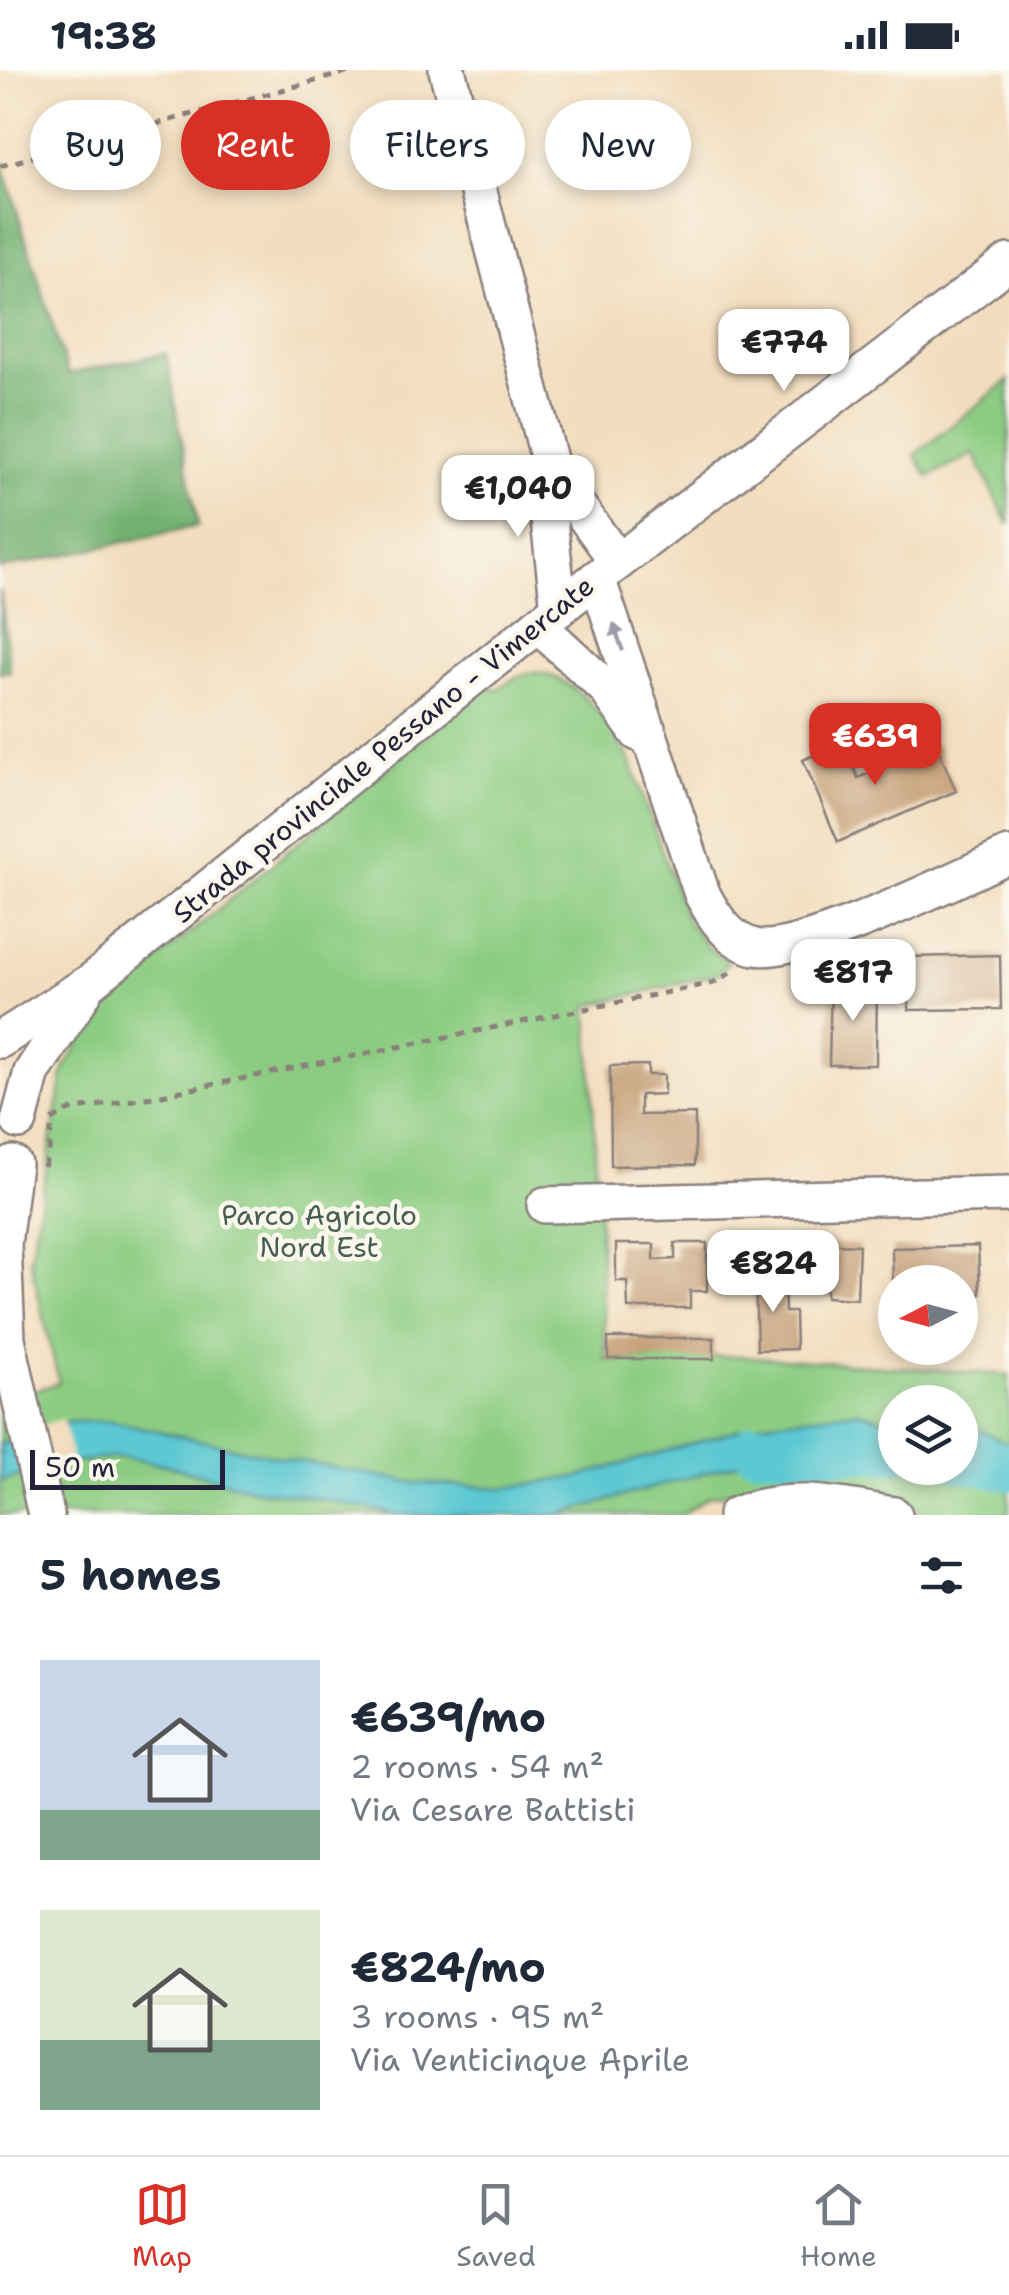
<!DOCTYPE html>
<html lang="en">
<head>
<meta charset="utf-8">
<style>
	:root { --surface:#fff; --page:#f6f6f7; --text:#1f2937; --muted:#747a83; --line:#e0e1e3; --accent:#d93025 }
	body { margin:0; font-family:"Shantell Sans",sans-serif; background:var(--page); color:var(--text); height:100vh; display:flex; flex-direction:column; font-size:38px; white-space:nowrap }
	* { box-sizing:border-box; margin:0 }
	p { font-size:32px; color:var(--muted) }
	.icon { flex:none; width:55px; height:55px; fill:none; stroke:currentColor; stroke-width:2; stroke-linecap:round; stroke-linejoin:round }
	.map { position:relative; height:1445px; overflow:hidden }
	.sheet { display:flex; flex-direction:column; background:var(--surface); flex:1 }
	.sheet>* { flex:none }
	.top-card { position:absolute; left:30px; top:30px; width:950px; height:90px; display:flex; gap:20px }
	.needle { width:65px; rotate:264deg }
	.buttons { position:absolute; left:878px; top:1195px; display:grid; gap:20px }
	.buttons a { display:grid; place-items:center; width:100px; height:100px; border-radius:50%; background:var(--surface); box-shadow:0 5px 15px #0003; font-size:50px }
	.scale { position:absolute; left:30px; bottom:25px; width:195px; box-sizing:border-box; padding-left:10px; border:5px solid #22223b; border-top:0; font-size:28px; line-height:35px; white-space:nowrap; color:#22223b; -webkit-text-stroke:8px #fbf7ec; paint-order:stroke }
	.price { position:absolute; translate:-50% -85px; padding:0 22px; border-radius:20px; background:#fff; color:#222; font-size:32px; line-height:65px; filter:drop-shadow(0 2px 5px #0008) }
	.price::after { content:''; position:absolute; left:50%; top:60px; width:30px; height:22px; margin-left:-15px; background:inherit; clip-path:polygon(0 0,100% 0,50% 100%) }
	.price.on { background:var(--accent); color:#fff }
	ul { padding:0; list-style:none }
	li { display:flex; align-items:center; gap:30px; height:250px; padding:0 40px }
	li span { display:grid; place-items:center; flex:none; width:280px; height:200px; border-radius:0px; color:#555 }
	li>.icon { margin-inline-start:auto }
	span .icon { width:120px; height:120px; fill:#fffc; stroke-width:1 }
	li b { font-size:42px }
	h2 { display:flex; justify-content:space-between; align-items:center; height:120px; padding:0 40px; font-size:42px }
	.pill { padding:0 35px; border-radius:45px; background:var(--surface); box-shadow:0 5px 15px #0003; font-size:35px; line-height:90px }
	.pill.on { background:var(--accent); color:#fff }
	.status { display:flex; justify-content:space-between; align-items:center; height:70px; padding:0 50px; background:var(--surface); direction:ltr }
	.status svg { height:28px; fill:currentColor }
	.tab-bar { display:flex; justify-content:space-around; align-items:center; height:140px; border-top:2px solid var(--line); background:var(--surface); font-size:28px; color:var(--muted) }
	.tab-bar a { display:grid; justify-items:center; gap:5px }
	.tab-bar .on { color:var(--accent) }
	.map>svg:first-child { display:block }
	.green { fill:#8ccc82; stroke:#57775e; stroke-width:2.5; fill-rule:evenodd }
	.forest { fill:#71b070; stroke:#4a6956; stroke-width:2.5 }
	.water { fill:#5bc8d2; stroke:#3e7586; stroke-width:2.5 }
	.pier { fill:#f2ddbe }
	.lines { fill:none; stroke-linecap:round; stroke-linejoin:round }
	.river { stroke:#5bc8d2; stroke-width:48 }
	.building { fill:#c49d75 }
	.minor-casing { stroke:#8a807c; stroke-width:40 }
	.path { stroke:#8a807c; stroke-width:5; stroke-dasharray:8 8; stroke-linecap:butt }
	.minor { stroke:#fff; stroke-width:35 }
	.oneway { fill:#9c9ca7 }
	.labels { text-anchor:middle; dominant-baseline:central; stroke-width:9; stroke-linejoin:round; paint-order:stroke }
	.street-label { font-size:28px; fill:#22223b; stroke:#fbf7ec }
	.park-label { font-size:28px; fill:#475e54; stroke:#fbf7ec }
</style>
</head>
<body>
<div class="status"><b>19:38</b><svg viewBox="0 0 49 12"><path d="M0 12V9h3v3zM5 12V6h3v6zM10 12V3h3v9zM15 12V0h3v12zM26 1h20v11H26zM47 4h2v5h-2z"/></svg></div>
<div class="map">
<svg width="1009" height="1445" viewBox="0 0 1009 1445">
	<rect width="100%" height="100%" fill="#fbf7ec"/>
	<filter id="ink" filterUnits="userSpaceOnUse"><feTurbulence type="fractalNoise" baseFrequency=".01" numOctaves="2"/><feDisplacementMap in="SourceGraphic" scale="20" xChannelSelector="R" yChannelSelector="G"/><feConvolveMatrix kernelMatrix="1 2 1 2 8 2 1 2 1" color-interpolation-filters="sRGB"/></filter>
	<filter id="wash" filterUnits="userSpaceOnUse"><feTurbulence type="fractalNoise" baseFrequency=".0048" numOctaves="4" result="noise"/><feDisplacementMap in="SourceGraphic" scale="40" xChannelSelector="R" yChannelSelector="G"/><feGaussianBlur stdDeviation="2.25" result="paint"/><feColorMatrix in="noise" values="0 0 0 0 0 0 0 0 0 0 0 0 0 0 0 0 0 1.4 0 .05"/><feComposite in="paint" operator="in"/></filter>
	<g filter="url(#wash)">
		<rect width="100%" height="100%" fill="#f2ddbe"/>
		<!-- green -->
		<g class="green">
			<polygon points="1009,310 1009,455 974,384 928,407 915,385"/>
			<path d="M531,602C576,603 613,656 631,693L687,851L709,879L729,892L718,904L588,936L606,1290L741,1286L1009,1305V1445H938L765,1413L709,1427L681,1445H0V1331L59,1313L30,1190L64,999L99,939L489,613L495,621L516,607ZM895,1332H960V1398H895Z"/>
		</g>
		<!-- forest -->
		<g class="forest">
			<polygon points="0,86 68,304 166,283 198,456 0,499"/>
			<polygon points="0,520 10,601 0,603"/>
		</g>
		<!-- water -->
		<g class="water">
			<polygon points="859,1341 895,1354 895,1373 875,1367 763,1386 557,1445 399,1445 318,1428 253,1419 166,1395 121,1387 72,1392 0,1411 0,1374 70,1352 112,1351 268,1385 416,1413 504,1418 578,1407 764,1352"/>
			<polygon points="960,1354 976,1358 1009,1374 1009,1402 997,1395 960,1389"/>
		</g>
		<!-- pier -->
		<polygon class="pier" points="63,1349 74,1397 47,1401 10,1364"/>
		<g class="lines">
			<!-- river -->
			<g class="river">
				<polyline points="756,1377 895,1379"/>
				<polyline points="960,1388 1009,1397"/>
			</g>
		</g>
		<g id="blocks">
			<!-- building -->
			<g class="building">
				<polygon points="843,672 858,708 936,674 956,721 838,772 803,690"/>
				<polygon points="1000,885 1001,939 909,940 908,887"/>
				<polygon points="831,912 877,912 876,995 829,995"/>
				<polygon points="648,995 648,1005 664,1005 664,1024 640,1025 640,1045 695,1044 695,1095 611,1096 610,996"/>
				<polygon points="675,1173 707,1173 707,1221 690,1221 690,1238 628,1238 627,1211 616,1211 616,1174 654,1174 654,1190 675,1189"/>
				<polygon points="818,1173 859,1175 857,1229 826,1227 826,1208 816,1208"/>
				<polygon points="978,1176 980,1224 960,1224 960,1212 893,1212 892,1178"/>
				<polygon points="784,1205 785,1242 795,1242 796,1279 757,1280 755,1206"/>
				<rect x="608" y="1268" width="106" height="21"/>
			</g>
		</g>
	</g>
	<g filter="url(#ink)">
		<use href="#blocks" fill-opacity="0" stroke="#8a807c" stroke-width="2.5"/>
		<g class="lines">
			<defs>
				<g id="minor">
					<polyline points="447,0 552,401 548,442 559,539"/>
					<polyline points="552,401 618,492"/>
					<path d="M597,508L702,824C714,847 729,871 755,877C799,887 961,806 1009,785"/>
					<polyline points="538,555 606,618 638,663"/>
					<polyline points="0,970 92,911 597,508 1009,192"/>
					<polyline points="19,1051 32,1002 83,924"/>
					<polyline points="13,1094 3,1174 7,1269 46,1445"/>
					<polyline points="545,1135 1009,1124"/>
					<path d="M736,1445C788,1423 841,1436 894,1445"/>
				</g>
			</defs>
			<!-- minor casing -->
			<use href="#minor" class="minor-casing"/>
			<!-- path -->
			<g class="path">
				<polyline points="0,96 356,0"/>
				<polyline points="44,1097 49,1082 52,1050 70,1040 152,1027 713,913 734,901"/>
			</g>
			<!-- minor -->
			<use href="#minor" class="minor"/>
		</g>
		<!-- one-way arrows -->
		<defs><path id="oneway-solid" d="M-6-.8H1V-3.2L6.5 0L1 3.2V.8H-6Z" transform="scale(2.5)"/></defs>
		<use class="oneway" href="#oneway-solid" transform="translate(618 567) rotate(-109)"/>
	</g>
	<g class="labels">
		<!-- street labels -->
		<g class="street-label">
			<text transform="translate(383 679) rotate(-39)">Strada provinciale Pessano - Vimercate</text>
		</g>
		<!-- park labels -->
		<g class="park-label">
			<text x="319" y="1145">Parco Agricolo<tspan x="319" dy="32">Nord Est</tspan></text>
		</g>
	</g>
</svg>
<div class="buttons">
<a><svg class="needle" viewBox="-14 -14 28 28"><path d="M0-13l5 13h-10z" fill="#e53935"/><path d="M0 13l5-13h-10z" fill="#747a83"/></svg></a>
<a><svg class="icon" aria-label="layers" viewBox="0 0 24 24"><path d="M12 4l9 5-9 5-9-5zM3 14l9 5 9-5"/></svg></a>
</div>
<div class="scale">50 m</div>
<b class="price" style="left:784px;top:324px">€774</b>
<b class="price" style="left:518px;top:470px">€1,040</b>
<b class="price on" style="left:875px;top:718px">€639</b>
<b class="price" style="left:853px;top:954px">€817</b>
<b class="price" style="left:773px;top:1245px">€824</b>
<div class="top-card">
<a class="pill">Buy</a>
<a class="pill on">Rent</a>
<a class="pill">Filters</a>
<a class="pill">New</a>
</div>
</div>
<section class="sheet">
<h2>5 homes<svg class="icon" aria-label="filters" viewBox="0 0 24 24"><path d="M4 7h16M4 17h16"/><circle cx="9" cy="7" r="2"/><circle cx="15" cy="17" r="2"/></svg></h2>
<ul>
<li><span style="background:linear-gradient(#c9d6e8 75%,#7fa58c 0)"><svg class="icon" aria-label="home" viewBox="0 0 24 24"><path d="M3 11l9-7 9 7M6 9v11h12V9"/></svg></span><div><b>€639/mo</b><p>2 rooms · 54 m²</p><p>Via Cesare Battisti</p></div></li>
<li><span style="background:linear-gradient(#dfe7d0 65%,#7fa58c 0)"><svg class="icon" aria-label="home" viewBox="0 0 24 24"><path d="M3 11l9-7 9 7M6 9v11h12V9"/></svg></span><div><b>€824/mo</b><p>3 rooms · 95 m²</p><p>Via Venticinque Aprile</p></div></li>
</ul>
</section>
<nav class="tab-bar">
<a class="on"><svg class="icon" aria-label="map" viewBox="0 0 24 24"><path d="M3 6l6-2 6 2 6-2v14l-6 2-6-2-6 2zM9 4v14M15 6v14"/></svg>Map</a>
<a><svg class="icon" aria-label="saved" viewBox="0 0 24 24"><path d="M7 4h10v16l-5-4-5 4z"/></svg>Saved</a>
<a><svg class="icon" aria-label="home" viewBox="0 0 24 24"><path d="M3 11l9-7 9 7M6 9v11h12V9"/></svg>Home</a>
</nav>
</body>
</html>
